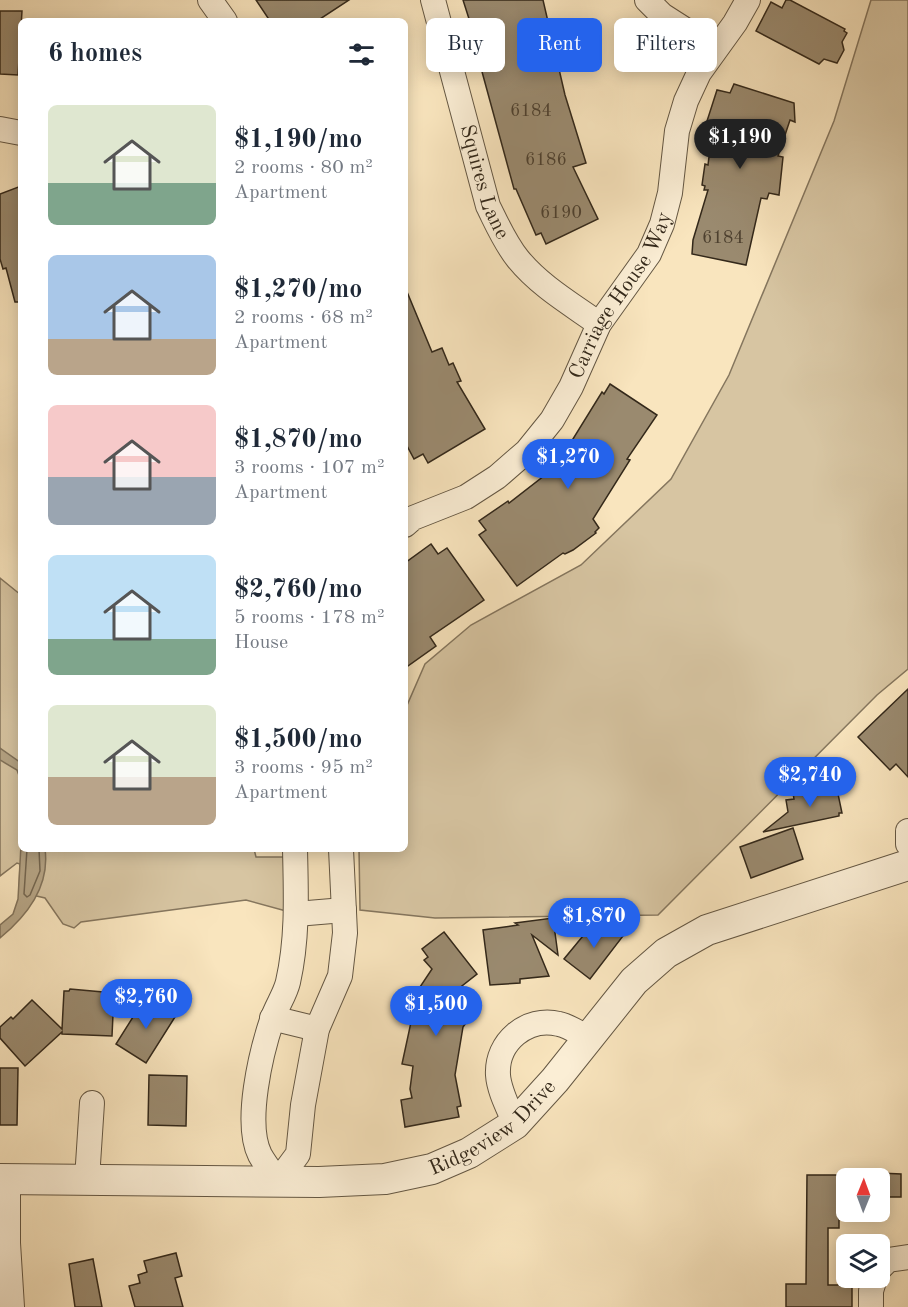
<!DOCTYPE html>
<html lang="en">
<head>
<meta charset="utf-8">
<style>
	:root { --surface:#fff; --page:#f2f2f3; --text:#1f2937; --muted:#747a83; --accent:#2563eb }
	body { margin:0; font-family:"Old Standard TT",serif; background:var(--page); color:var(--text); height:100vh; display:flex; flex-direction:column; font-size:22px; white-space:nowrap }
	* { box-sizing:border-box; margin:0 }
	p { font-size:20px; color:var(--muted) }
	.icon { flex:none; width:33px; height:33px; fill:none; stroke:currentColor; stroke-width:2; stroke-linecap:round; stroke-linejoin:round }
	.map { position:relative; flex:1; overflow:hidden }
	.panel { position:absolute; left:18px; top:18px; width:390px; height:834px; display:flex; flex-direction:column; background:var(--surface); border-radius:9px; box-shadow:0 3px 15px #0003 }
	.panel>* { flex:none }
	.guide { position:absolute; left:426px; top:18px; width:392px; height:54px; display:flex; gap:12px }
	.needle { width:39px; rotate:1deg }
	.fabs { position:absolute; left:836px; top:1168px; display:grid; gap:12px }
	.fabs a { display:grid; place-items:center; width:54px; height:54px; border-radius:9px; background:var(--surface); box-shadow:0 3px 15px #0003; font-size:30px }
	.price { position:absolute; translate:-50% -51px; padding:0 14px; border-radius:21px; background:var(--accent); color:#fff; font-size:20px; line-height:39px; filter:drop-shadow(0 2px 3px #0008) }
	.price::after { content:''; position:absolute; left:50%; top:36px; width:18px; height:14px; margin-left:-9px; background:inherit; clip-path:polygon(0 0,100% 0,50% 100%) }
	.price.active { background:#222; color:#fff }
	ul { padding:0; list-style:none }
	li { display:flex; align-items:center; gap:18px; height:150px; padding:0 30px }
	li span { display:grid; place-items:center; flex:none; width:168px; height:120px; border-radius:9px; color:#555 }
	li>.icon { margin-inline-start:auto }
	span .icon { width:72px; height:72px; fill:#fffc; stroke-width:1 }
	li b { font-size:26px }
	h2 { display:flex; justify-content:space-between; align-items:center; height:72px; padding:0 30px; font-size:26px }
	.pill { padding:0 21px; border-radius:9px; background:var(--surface); box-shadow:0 3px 15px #0003; font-size:21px; line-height:54px }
	.pill.active { background:var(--accent); color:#fff }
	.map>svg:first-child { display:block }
	.green { fill:#d7c5a2; stroke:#85765e; stroke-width:1.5 }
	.water { fill:#b6a586; stroke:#82735b; stroke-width:1.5 }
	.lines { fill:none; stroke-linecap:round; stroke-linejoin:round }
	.shore { stroke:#746650; stroke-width:1.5 }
	.building { fill:#9a8a6f; stroke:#33281a; stroke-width:1.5 }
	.minor-casing { stroke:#645743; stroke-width:26 }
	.tertiary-casing { stroke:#645743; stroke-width:32 }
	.minor { stroke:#fbeed5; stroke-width:24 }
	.tertiary { stroke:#fbeed5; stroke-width:30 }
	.labels { text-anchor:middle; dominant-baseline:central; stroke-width:4.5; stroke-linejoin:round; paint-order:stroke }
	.number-label { font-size:18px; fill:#4d402f }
	.street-label { font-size:21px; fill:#33281a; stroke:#fbeed5 }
</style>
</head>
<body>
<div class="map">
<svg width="908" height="1307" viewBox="0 0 908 1307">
	<rect width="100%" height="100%" fill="#f9e5be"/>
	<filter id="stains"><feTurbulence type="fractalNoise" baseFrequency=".00333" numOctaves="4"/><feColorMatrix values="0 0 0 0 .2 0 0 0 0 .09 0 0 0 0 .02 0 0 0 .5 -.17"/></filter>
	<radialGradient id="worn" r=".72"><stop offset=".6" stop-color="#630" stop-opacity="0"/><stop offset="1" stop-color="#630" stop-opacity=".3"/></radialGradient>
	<!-- green -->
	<g class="green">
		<polygon points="871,0 908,0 908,669 877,695 658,915 435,918 360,910 359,849 405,849 405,710 425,664 471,625 581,565 671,479 729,375 834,121"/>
		<polygon points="0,578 21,595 21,849 254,849 256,857 285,857 286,911 246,900 81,922 74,928 63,924 45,898 19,892 20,864 17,863 0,876"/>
	</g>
	<!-- water -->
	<g class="water">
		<polygon points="0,748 21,763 21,781 17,770 0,760"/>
		<path d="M21,845V849H45C50,886 27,916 0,938V925L13,914L18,899Z"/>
	</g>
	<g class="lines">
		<!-- shore -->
		<polyline class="shore" points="27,849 24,894 27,897 30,895 40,871 39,849"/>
	</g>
	<!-- building -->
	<g class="building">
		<polygon points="256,0 349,0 317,21 270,21"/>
		<polygon points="463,0 543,0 565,95 586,163 573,167 598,219 546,244 541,233 536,235 516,189 514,189 478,57 484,56 475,24 471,25"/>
		<polygon points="786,0 790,0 845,29 844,31 847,33 842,42 844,50 837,63 824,59 819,64 756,31 771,2 782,8"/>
		<polygon points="0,11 22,11 18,75 0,74"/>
		<polygon points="734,84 794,103 795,122 790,120 778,156 783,157 779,195 769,193 767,199 761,198 746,265 692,254 693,240 708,190 704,190 705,186 702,185 705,164 708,165 709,157 713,157 717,132 707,121 717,90 730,93"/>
		<polygon points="21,186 21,302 15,302 6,268 3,269 0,259 0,194"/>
		<polygon points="405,287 432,352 442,348 449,365 453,363 461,381 457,382 485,429 428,463 423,454 414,459 405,442"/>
		<polygon points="610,384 657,415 627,459 630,460 593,519 599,528 595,532 596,533 573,550 565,554 563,553 517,586 479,535 486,530 479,521 508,501 509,503 567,458 563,455 602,392 604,394"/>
		<polygon points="431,544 438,554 447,548 484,600 430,637 436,646 405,668 405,563"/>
		<polygon points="908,689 908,777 896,764 890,770 858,737"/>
		<polygon points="832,785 834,795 838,794 842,813 839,813 839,816 763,832 788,812 786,800 794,799 793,793"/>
		<polygon points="793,828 803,859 751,878 740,847"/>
		<polygon points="553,918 558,955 532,935 549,976 520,979 520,983 490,985 483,930 518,925 515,923"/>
		<polygon points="603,920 623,936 590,979 564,959 592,925 596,928"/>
		<polygon points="444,932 477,974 458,989 438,991 471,1016 463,1027 455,1075 461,1106 457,1107 459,1117 405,1127 401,1100 412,1098 410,1089 413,1066 402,1064 413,1013 406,1008 432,969 424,960 428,957 422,949"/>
		<polygon points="70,989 114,993 112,1036 62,1034 62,1032 25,1066 0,1038 0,1027 11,1017 13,1019 32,1000 62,1029 64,991 69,991"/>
		<polygon points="145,998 175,1017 146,1063 116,1044"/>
		<polygon points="0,1068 18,1068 17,1125 0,1125"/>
		<polygon points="149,1075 187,1076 186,1126 148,1125"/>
		<polygon points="879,1173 901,1174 901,1197 879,1197"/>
		<polygon points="807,1175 846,1175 846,1217 839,1217 839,1228 828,1228 828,1285 852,1285 852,1307 786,1307 786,1284 806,1284"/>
		<polygon points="176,1253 182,1276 175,1278 183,1307 135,1307 129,1286 140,1283 138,1275 147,1272 144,1261"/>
		<polygon points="93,1259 102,1307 75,1307 69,1264"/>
	</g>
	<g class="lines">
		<defs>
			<g id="minor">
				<polyline points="210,0 225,21"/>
				<path id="s1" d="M433,0L488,206C497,224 505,243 518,259C540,286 571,304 599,324"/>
				<polyline points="647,0 662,15 715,49"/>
				<polyline points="0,129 21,133"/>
				<path id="s2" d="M405,525L413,518L466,497L497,477L527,451L552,420L571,387L599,324L649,254L662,224L670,193L677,131L686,101L699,73L735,23L748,0"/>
				<polyline points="908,831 908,844"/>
				<path d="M295,849C296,893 298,938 288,982C285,995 276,1007 272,1020C261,1053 244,1123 260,1155C265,1164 272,1173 278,1181L298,1154L303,1105L317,1029L340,976L345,933L341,849"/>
				<polyline points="296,914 344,910"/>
				<polyline points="272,1018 317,1029"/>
				<path d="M515,1124C509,1109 499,1091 498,1075C496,1042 527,1016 559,1024C569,1026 580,1034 589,1038"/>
				<polyline points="8,1179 8,1243 12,1307"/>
				<polyline points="87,1179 92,1103"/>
				<polyline points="879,1269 888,1260 908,1257"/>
				<polyline points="871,1307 871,1291 875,1278"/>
			</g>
			<g id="tertiary">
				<path id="s3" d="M0,1179L319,1182L385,1179L432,1169L469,1153L515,1124L555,1080L634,981L666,953L707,930L908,865"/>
			</g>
		</defs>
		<!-- minor casing -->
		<use href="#minor" class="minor-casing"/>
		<!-- tertiary casing -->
		<use href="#tertiary" class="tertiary-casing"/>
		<!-- minor -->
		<use href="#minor" class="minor"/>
		<!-- tertiary -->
		<use href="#tertiary" class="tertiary"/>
	</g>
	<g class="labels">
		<!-- number labels -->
		<g class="number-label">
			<text x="531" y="111">6184</text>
			<text x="546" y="160">6186</text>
			<text x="561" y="213">6190</text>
			<text x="723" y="238">6184</text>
		</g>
		<!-- street labels -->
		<g class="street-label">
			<text stroke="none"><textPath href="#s1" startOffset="189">Squires Lane</textPath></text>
			<text stroke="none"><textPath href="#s2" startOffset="327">Carriage House Way</textPath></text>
			<text stroke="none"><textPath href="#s3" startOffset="507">Ridgeview Drive</textPath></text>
		</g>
	</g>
	<rect width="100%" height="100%" filter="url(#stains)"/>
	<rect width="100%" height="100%" fill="url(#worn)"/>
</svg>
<div class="fabs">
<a><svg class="needle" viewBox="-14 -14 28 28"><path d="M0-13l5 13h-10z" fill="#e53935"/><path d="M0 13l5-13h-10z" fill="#747a83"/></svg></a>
<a><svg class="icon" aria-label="layers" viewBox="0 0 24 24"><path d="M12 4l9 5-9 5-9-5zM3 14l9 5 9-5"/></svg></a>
</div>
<b class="price active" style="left:740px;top:170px">$1,190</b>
<b class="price" style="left:568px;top:490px">$1,270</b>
<b class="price" style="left:810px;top:808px">$2,740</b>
<b class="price" style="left:594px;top:949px">$1,870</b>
<b class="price" style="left:146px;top:1030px">$2,760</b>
<b class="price" style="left:436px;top:1037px">$1,500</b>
<div class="guide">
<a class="pill">Buy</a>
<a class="pill active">Rent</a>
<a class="pill">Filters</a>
</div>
<section class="panel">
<h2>6 homes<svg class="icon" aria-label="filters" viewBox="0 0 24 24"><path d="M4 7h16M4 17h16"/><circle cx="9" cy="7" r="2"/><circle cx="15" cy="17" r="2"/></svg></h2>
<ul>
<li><span style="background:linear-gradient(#dfe7d0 65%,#7fa58c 0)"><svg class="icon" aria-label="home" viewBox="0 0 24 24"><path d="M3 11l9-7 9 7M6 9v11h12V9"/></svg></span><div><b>$1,190/mo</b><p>2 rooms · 80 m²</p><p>Apartment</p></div></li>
<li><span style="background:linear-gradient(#a9c7e8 70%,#b9a48a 0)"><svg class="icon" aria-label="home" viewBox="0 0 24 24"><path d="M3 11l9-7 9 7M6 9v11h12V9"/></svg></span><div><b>$1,270/mo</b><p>2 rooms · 68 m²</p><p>Apartment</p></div></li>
<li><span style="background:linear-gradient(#f6c9c9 60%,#9aa5b1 0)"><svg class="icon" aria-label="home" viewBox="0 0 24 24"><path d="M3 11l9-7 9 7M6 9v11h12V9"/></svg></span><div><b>$1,870/mo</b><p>3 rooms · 107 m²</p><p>Apartment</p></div></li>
<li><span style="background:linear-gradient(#bfe0f5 70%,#7fa58c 0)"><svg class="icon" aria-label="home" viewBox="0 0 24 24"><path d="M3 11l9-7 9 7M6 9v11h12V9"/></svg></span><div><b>$2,760/mo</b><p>5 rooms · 178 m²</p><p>House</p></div></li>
<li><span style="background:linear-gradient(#dfe7d0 60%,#b9a48a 0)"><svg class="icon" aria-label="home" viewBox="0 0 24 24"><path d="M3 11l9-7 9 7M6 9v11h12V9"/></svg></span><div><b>$1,500/mo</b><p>3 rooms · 95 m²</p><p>Apartment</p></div></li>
</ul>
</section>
</div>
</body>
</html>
